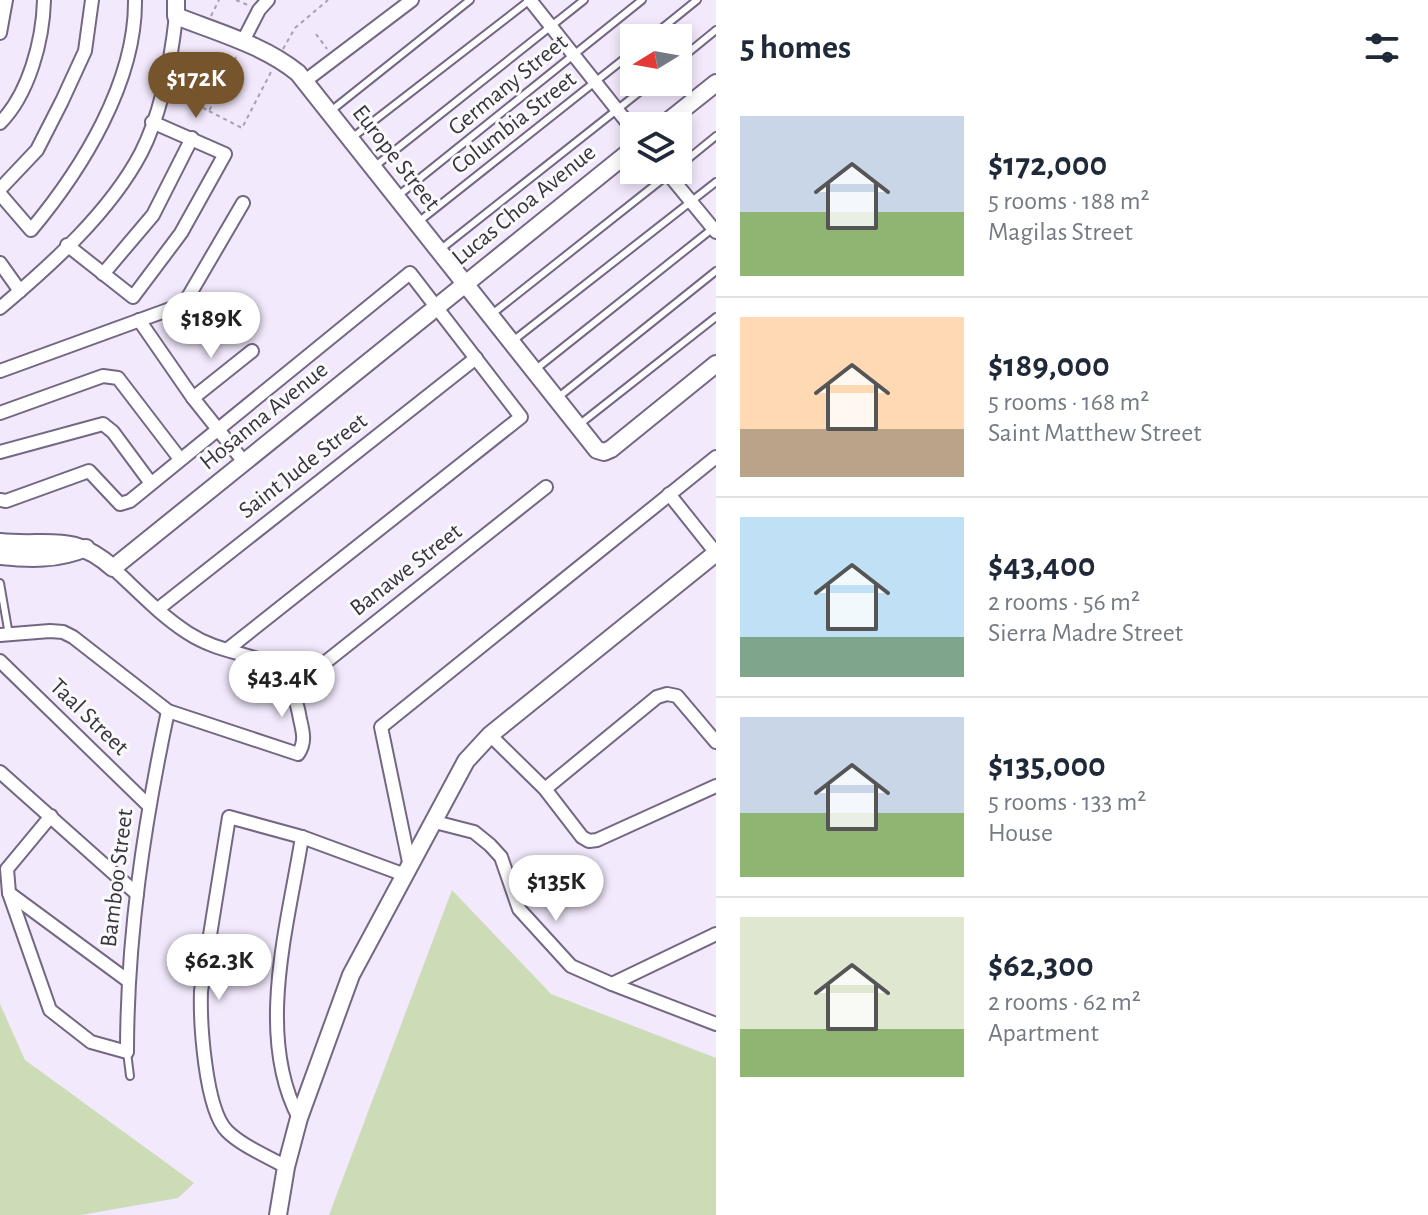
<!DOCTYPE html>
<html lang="en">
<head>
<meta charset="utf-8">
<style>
	:root { --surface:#fff; --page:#f2f2f3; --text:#1f2937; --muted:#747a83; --line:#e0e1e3; --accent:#76542c }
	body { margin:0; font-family:"Alegreya Sans",sans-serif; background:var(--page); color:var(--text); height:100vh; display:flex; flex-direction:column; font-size:30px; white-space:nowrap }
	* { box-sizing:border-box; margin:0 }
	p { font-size:26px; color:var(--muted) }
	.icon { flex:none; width:44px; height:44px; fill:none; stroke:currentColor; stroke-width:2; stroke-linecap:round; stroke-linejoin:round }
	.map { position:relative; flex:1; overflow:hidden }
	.side { display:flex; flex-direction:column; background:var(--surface); width:712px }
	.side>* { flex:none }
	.needle { width:52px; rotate:259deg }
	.buttons { position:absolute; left:620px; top:24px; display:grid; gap:16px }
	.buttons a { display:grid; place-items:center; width:72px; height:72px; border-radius:0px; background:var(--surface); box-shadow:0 4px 12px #0003; font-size:40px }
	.price { position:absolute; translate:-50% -68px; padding:0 18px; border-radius:28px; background:#fff; color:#222; font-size:26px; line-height:52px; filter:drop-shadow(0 2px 4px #0008) }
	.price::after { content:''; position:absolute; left:50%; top:48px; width:24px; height:18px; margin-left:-12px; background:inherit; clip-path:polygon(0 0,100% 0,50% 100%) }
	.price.on { background:var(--accent); color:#fff }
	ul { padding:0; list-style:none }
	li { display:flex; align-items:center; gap:24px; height:200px; padding:0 24px }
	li+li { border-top:2px solid var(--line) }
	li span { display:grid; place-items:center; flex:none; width:224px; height:160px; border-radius:0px; color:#555 }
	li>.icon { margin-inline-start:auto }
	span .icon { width:96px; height:96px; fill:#fffc; stroke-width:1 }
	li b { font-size:34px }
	h2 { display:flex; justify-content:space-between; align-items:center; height:96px; padding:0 24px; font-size:34px }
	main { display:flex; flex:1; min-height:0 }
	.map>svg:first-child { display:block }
	.green { fill:#ccdcb6 }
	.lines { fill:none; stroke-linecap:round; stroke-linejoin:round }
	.lane-casing { stroke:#746783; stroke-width:10 }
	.street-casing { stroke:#746783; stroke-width:16 }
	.secondary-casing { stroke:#746783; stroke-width:20 }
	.path { stroke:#a7a0b0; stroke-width:2; stroke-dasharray:4 4; stroke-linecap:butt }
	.lane { stroke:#fff; stroke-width:6 }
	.street { stroke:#fff; stroke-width:12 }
	.secondary { stroke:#fff; stroke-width:16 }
	.labels { text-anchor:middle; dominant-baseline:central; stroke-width:6; stroke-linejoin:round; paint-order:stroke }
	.street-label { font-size:24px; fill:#393440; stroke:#fafafa }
</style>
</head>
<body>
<main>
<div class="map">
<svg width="716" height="1215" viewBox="0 0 716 1215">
	<rect width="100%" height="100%" fill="#f2e9fc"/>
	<!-- green -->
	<g class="green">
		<polygon points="452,890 551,994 716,1058 716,1215 329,1215"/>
		<polygon points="0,1004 25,1060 194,1183 178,1198 81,1215 0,1215"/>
	</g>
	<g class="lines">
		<defs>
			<g id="lane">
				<polyline points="650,38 697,0"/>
				<polyline points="678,61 716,30"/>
				<polyline points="332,110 470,0"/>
				<polyline points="353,137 530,0"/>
				<polyline points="374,167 584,0"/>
				<polyline points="678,167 716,136"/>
				<polyline points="399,195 642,0"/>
				<polyline points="417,223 634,51"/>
				<polyline points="441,249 652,82"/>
				<polyline points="492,314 674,170"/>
				<polyline points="514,340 716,182"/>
				<polyline points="536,369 712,229"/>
				<polyline points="556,399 716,271"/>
				<polyline points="580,424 716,317"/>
				<polyline points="0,583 9,635"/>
				<polyline points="127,1052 130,1076"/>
			</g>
			<g id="street">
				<polyline points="530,0 634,131"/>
				<polyline points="0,33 6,0"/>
				<polyline points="242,43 259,10 268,0"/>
				<polyline points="305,81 412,0"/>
				<path d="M0,123C29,94 43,40 44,0"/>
				<polyline points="665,170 716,232"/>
				<polyline points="0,189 37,150 62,101 85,51 92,0"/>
				<path d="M0,194L31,230C82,169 136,82 135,0"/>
				<polyline points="67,245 133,297 181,233 225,154 152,122"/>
				<polyline points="0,263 20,291"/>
				<polyline points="103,274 153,215 192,138"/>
				<path d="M0,308C51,265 110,212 141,153C162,112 171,61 176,16"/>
				<polyline points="139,320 193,398 244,462"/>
				<polyline points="0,371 184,304 243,203"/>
				<polyline points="193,398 252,351"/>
				<polyline points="0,413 103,376 118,378 180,459"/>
				<polyline points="0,452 103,424 113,432 150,482"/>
				<polyline points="669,494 716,553"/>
				<polyline points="0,500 6,501 89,471 120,504 130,501 410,273 521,417 228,649"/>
				<polyline points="158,609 476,358"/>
				<path d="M0,635L50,631L63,632L73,637L168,711L298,754C306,742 303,732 300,719C287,642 239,666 188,633C160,615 137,590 113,568"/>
				<polyline points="0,661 148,805"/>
				<polyline points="293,688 546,487"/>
				<polyline points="490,735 545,789 582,837 589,841 597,840 716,786"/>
				<polyline points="0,772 137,894"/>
				<polyline points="545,789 657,697 667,694 677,696 716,742"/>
				<path d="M51,816L7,869L9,893L50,1010L91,1042L127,1052C127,937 144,824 168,711"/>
				<polyline points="435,822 474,832 490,845 501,857 519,909 571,966 612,984 716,934"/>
				<polyline points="410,867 381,727 716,457"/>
				<polyline points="9,893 127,980"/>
				<polyline points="612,984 716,1024"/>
				<path d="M299,1118C255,1035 288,925 302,837"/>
				<path d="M286,1167C267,1156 242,1146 227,1131C205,1109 200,1022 201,991L229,817L302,837L405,875"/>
			</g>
			<g id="secondary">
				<path d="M176,0V16C216,32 264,45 298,73L597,450L604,452L611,449L716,364"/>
				<polyline points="662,126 716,83"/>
				<path d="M0,542C49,547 73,532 113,568L634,148"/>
				<path d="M0,556C30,559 57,560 86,548"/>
				<polyline points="278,1215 286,1167 299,1118 351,975 466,761 490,735 716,553"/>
			</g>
		</defs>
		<!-- lane casing -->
		<use href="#lane" class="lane-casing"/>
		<!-- street casing -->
		<use href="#street" class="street-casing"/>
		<!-- secondary casing -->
		<use href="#secondary" class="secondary-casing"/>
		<!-- path -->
		<g class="path">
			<polyline points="236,0 250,6"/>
			<polyline points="211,16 219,0"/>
			<polyline points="316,34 327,49"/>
			<polyline points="283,49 295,28 328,0"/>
			<polyline points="180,57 225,80 237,55"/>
			<polyline points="175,92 209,111 224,81"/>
			<polyline points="209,111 242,128 271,72"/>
		</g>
		<!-- lane -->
		<use href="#lane" class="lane"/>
		<!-- street -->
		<use href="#street" class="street"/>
		<!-- secondary -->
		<use href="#secondary" class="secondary"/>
	</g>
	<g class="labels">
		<!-- street labels -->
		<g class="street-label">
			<text transform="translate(508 85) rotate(-39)">Germany Street</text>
			<text transform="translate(514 123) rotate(-38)">Columbia Street</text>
			<text transform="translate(396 158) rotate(52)">Europe Street</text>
			<text transform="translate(524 205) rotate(-39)">Lucas Choa Avenue</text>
			<text transform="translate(264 416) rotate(-39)">Hosanna Avenue</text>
			<text transform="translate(303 466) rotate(-38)">Saint Jude Street</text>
			<text transform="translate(406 570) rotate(-38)">Banawe Street</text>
			<text transform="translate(89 717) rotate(44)">Taal Street</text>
			<text transform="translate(117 878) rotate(-83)">Bamboo Street</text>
		</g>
	</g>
</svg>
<div class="buttons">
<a><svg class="needle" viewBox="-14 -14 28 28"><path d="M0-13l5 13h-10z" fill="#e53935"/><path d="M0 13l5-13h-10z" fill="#747a83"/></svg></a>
<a><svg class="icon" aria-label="layers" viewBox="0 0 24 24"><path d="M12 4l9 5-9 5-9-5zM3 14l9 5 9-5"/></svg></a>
</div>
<b class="price on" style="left:196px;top:120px">$172K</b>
<b class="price" style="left:211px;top:360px">$189K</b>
<b class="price" style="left:282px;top:719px">$43.4K</b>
<b class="price" style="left:556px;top:923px">$135K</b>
<b class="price" style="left:219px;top:1002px">$62.3K</b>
</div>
<section class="side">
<h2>5 homes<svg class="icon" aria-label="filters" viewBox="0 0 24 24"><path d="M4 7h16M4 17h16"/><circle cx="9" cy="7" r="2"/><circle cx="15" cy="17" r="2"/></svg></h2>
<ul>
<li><span style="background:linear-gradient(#c9d6e8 60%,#8fb573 0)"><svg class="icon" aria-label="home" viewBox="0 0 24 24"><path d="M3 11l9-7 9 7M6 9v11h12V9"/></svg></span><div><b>$172,000</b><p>5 rooms · 188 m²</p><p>Magilas Street</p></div></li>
<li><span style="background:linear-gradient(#ffd9b3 70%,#b9a48a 0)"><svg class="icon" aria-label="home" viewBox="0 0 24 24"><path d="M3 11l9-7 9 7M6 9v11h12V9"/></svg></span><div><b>$189,000</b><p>5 rooms · 168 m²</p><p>Saint Matthew Street</p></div></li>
<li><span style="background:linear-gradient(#bfe0f5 75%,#7fa58c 0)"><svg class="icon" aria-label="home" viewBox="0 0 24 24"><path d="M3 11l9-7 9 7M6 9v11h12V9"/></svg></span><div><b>$43,400</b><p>2 rooms · 56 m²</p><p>Sierra Madre Street</p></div></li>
<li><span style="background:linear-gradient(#c9d6e8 60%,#8fb573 0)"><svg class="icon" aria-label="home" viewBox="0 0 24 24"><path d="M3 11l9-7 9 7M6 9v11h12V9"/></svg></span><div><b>$135,000</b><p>5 rooms · 133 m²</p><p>House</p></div></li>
<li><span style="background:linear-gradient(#dfe7d0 70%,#8fb573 0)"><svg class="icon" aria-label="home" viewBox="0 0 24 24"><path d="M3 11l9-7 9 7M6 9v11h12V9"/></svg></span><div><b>$62,300</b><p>2 rooms · 62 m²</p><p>Apartment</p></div></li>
</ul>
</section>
</main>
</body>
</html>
